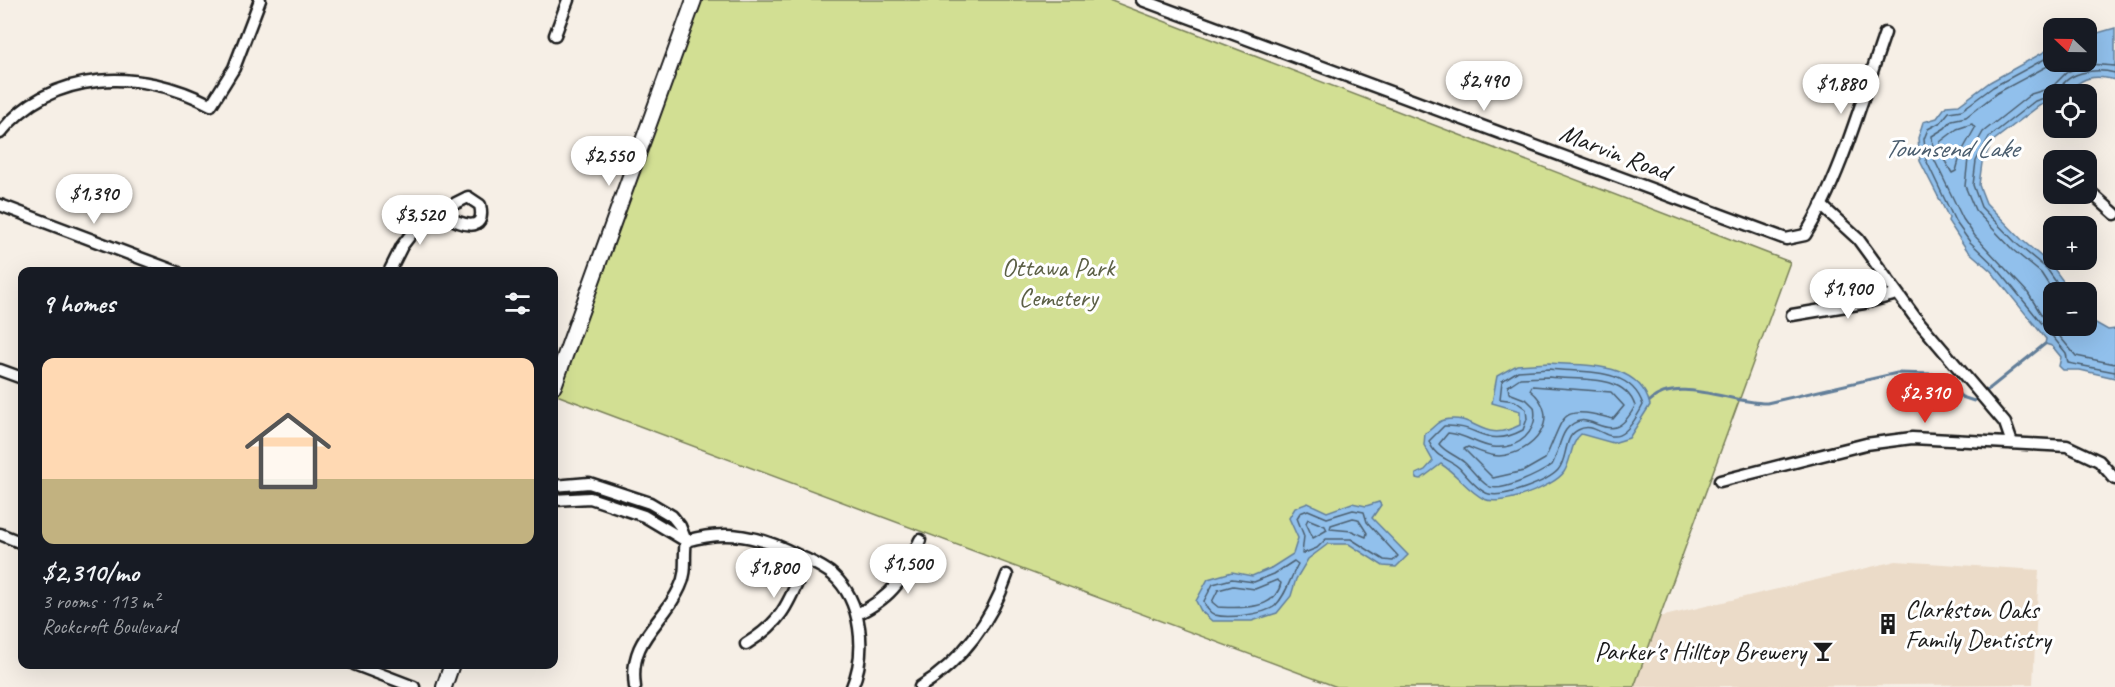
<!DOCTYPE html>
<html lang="en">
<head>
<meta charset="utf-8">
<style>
	:root { --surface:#171b24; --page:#242831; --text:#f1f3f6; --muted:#9ea1a6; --accent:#d93025 }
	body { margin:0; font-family:Caveat,sans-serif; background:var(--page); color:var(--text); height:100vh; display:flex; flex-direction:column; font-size:22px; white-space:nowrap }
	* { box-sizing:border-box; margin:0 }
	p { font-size:20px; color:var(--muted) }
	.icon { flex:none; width:33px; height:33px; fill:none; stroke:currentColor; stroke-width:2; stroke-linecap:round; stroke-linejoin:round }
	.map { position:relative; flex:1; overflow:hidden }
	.details { position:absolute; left:18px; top:267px; width:540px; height:402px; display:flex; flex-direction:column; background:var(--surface); border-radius:12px; box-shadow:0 6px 24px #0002 }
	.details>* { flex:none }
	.needle { width:39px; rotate:292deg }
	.controls { position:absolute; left:2043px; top:18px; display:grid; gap:12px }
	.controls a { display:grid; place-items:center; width:54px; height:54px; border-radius:12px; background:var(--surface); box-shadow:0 6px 24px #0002; font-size:30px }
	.price { position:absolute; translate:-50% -51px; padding:0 14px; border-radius:21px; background:#fff; color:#222; font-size:20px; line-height:39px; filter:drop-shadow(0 2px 3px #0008) }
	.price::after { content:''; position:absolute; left:50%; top:36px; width:18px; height:14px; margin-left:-9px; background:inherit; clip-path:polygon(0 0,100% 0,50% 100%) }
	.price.active { background:var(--accent); color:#fff }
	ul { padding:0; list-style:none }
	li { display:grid; align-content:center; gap:12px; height:318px; padding:0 24px }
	li span { display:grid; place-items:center; height:186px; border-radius:12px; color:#555 }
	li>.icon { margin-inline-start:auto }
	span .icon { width:108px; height:108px; fill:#fffc; stroke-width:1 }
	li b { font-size:26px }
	h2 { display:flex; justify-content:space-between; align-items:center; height:72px; padding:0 24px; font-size:26px }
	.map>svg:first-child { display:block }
	.built { fill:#ebdbc8 }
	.green { fill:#d2df93; stroke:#777e58; stroke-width:1.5 }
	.water { fill:#91c0ec; stroke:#627e99; stroke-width:1.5 }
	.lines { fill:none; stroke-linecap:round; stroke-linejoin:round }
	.shore { stroke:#4b5e6f; stroke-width:1.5 }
	.stream { stroke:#627e99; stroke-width:3 }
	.minor-casing { stroke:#1c1c1c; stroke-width:15 }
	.secondary-casing { stroke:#1c1c1c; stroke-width:18 }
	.minor { stroke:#fff; stroke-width:10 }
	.secondary { stroke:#fff; stroke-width:14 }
	.labels { text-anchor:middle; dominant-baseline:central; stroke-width:6; stroke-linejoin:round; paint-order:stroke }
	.street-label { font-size:26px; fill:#1c1c1c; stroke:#fff }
	.park-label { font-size:26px; fill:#5c6046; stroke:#fff }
	.poi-label { font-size:26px; fill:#1c1c1c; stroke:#fff; text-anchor:start }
	.water-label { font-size:27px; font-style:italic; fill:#4b5e6f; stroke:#fff }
</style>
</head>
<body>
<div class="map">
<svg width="2115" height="687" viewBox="0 0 2115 687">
	<rect width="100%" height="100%" fill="#f6efe6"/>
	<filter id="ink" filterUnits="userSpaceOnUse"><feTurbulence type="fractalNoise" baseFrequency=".0167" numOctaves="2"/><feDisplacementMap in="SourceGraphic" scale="12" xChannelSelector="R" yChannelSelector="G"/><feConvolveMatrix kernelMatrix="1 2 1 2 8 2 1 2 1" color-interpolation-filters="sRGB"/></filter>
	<g filter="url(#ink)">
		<!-- built -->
		<polygon class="built" points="1896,561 2039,570 2033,684 1634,687 1660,617"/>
		<!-- green -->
		<polygon class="green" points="699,0 1109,0 1790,262 1634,687 1337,687 554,394"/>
		<!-- water -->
		<g class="water">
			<path d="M2115,28V80C2076,69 2077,94 2054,94L2053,100L2039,106L1993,141L1982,163L1979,185L1986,203L2022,240L2052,266L2071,292H2054V326H2086L2087,318L2108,330L2115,329V378L2080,370H2063L2059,366L2061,357L2052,346L2045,344L2046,339L1991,271L1967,250L1948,221L1949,218L1920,161L1918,138L1923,122L1937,118L1946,106L1959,105L1990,82L2053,47L2054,62H2086L2087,36Z"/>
			<path d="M1549,363C1585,366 1639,361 1650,405L1629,438L1613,443L1581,434C1570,443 1572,460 1564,472C1554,487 1500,507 1484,499C1468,491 1457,474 1441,464L1421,479L1416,478V474L1425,470L1433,461L1424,445L1425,433C1432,430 1437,421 1444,420C1477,413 1481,445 1520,425V411L1492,403L1497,376L1517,365Z"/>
			<polygon points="1379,502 1381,505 1372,518 1408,555 1396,567 1383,566 1349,544 1328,544 1308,559 1296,579 1291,596 1277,613 1252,621 1212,621 1201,611 1196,601 1208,579 1232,572 1252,576 1271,568 1293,554 1298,538 1289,518 1295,508 1308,503 1327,512 1352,503 1366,506"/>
		</g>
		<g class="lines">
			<!-- shore -->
			<g class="shore">
				<polyline points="2054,54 1993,87 1962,110 1949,112 1941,122 1928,129 1924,139 1926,160 1955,221 1970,242 1996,267 2066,353 2068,363 2115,372"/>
				<polyline points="2055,62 1997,93 1966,117 1952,120 1945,128 1932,136 1934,159 1963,219 1975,236 2028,293 2041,314 2076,356 2115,364"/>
				<path d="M2058,94C2064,71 2096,68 2115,73"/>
				<polyline points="2054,95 2035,101 1989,137 1976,161 1973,185 1981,207 2018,245 2047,269 2063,292"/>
				<polygon points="1972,124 1975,128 1961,153 1956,171 1952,173 1942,156 1940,142 1957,129"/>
				<polyline points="2054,293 2041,273 2013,250 1975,210 1965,186 1968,159 1983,132 2031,94 2051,88 2067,72 2088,64 2115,66"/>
				<path d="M1549,369C1582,373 1631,366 1643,405C1612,466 1602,416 1578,430C1563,437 1568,459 1558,470C1547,482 1504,498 1489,494C1480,492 1468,478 1462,471C1451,457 1436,461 1429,441L1444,426C1480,424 1485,450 1523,430L1527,419L1526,409L1515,401L1500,399L1502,381L1518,371Z"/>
				<path d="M1549,377C1577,381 1624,372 1635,406C1609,456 1590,400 1566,430C1559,440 1558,454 1552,465C1541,473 1500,494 1488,486C1479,480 1472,470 1465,463C1456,455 1446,453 1439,444L1448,433C1465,434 1477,445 1493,447C1518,450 1539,432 1534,407L1527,400L1509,393L1508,386L1520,378Z"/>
				<path d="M1532,386L1611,392L1624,406L1613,419C1557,404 1566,415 1545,459L1524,471L1493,478L1464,449L1468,447C1478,451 1488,456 1499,456C1534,454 1564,417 1530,390Z"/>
				<polygon points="1308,510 1327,518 1353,510 1364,512 1367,522 1398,556 1393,561 1384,560 1351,539 1326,539 1317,548 1302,554 1304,536 1297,518 1300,513"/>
				<polygon points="1353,518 1358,519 1367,533 1366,537 1352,531 1330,529 1331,525"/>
				<polygon points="1308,519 1325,526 1327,530 1313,538 1306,523"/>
				<path d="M1294,561L1298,564C1290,578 1287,594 1275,606C1265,614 1228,619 1215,615C1209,613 1205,606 1204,601L1213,584L1232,579L1254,582L1274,574Z"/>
				<path d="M1277,580L1281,583C1275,611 1240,608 1218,607L1212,602L1218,590L1233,586L1255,589Z"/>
			</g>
			<!-- stream -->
			<path class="stream" d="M1650,401C1676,375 1734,404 1767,403L1897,373L1933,374L1962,397L1974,401L2045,344"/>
			<defs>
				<g id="minor">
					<path d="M1142,0L1786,239L1805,235C1840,180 1863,96 1885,33"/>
					<polyline points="555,35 568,0"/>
					<path d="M0,133C53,68 141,68 211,105L234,68L260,0"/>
					<polyline points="2086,188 2115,214"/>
					<polyline points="0,205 177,272"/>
					<polyline points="1821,205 1858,239 1914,316 2005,423 2012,443"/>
					<path d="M389,272L402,246L415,229L425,221L445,215L452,205L468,197L480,205C487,235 459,224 445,215"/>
					<polyline points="1792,315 1864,303 1897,294"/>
					<polyline points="0,370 22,378"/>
					<polyline points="1720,481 1866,444 1912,438 2067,446 2099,461 2115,479"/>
					<polyline points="554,486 589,483 650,503 672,516 680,526 686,541 644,516 590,498 554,500"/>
					<polyline points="0,534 22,543"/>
					<path d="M857,614C895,596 904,577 920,540"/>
					<path d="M746,644C785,620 789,601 807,560"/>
					<polyline points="354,664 414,687"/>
					<path d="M635,687C628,638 663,625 680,587C688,571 683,557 686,541C727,529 760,536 797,555C809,561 823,566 833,575C862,601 867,652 852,687"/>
					<path d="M920,687C961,662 992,620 1007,575"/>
				</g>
				<g id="secondary">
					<polyline points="554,386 694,0"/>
					<polyline points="444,687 452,664"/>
				</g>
			</defs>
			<!-- minor casing -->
			<use href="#minor" class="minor-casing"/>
			<!-- secondary casing -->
			<use href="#secondary" class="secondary-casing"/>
			<!-- minor -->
			<use href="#minor" class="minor"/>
			<!-- secondary -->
			<use href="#secondary" class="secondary"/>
		</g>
	</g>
	<!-- icons -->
	<defs>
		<symbol id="building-bare" viewBox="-9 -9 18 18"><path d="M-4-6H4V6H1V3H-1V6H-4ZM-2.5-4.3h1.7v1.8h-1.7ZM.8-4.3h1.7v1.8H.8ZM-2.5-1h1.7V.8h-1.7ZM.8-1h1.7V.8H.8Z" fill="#1c1c1c" stroke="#fff" stroke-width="2.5" paint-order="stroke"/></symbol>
		<symbol id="bar-bare" viewBox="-9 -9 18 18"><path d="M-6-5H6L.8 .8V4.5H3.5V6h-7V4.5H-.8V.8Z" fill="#1c1c1c" stroke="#fff" stroke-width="2.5" paint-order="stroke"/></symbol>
	</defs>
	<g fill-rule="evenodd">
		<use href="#building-bare" x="1873" y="609" width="30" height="30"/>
		<use href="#bar-bare" x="1808" y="636" width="30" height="30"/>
	</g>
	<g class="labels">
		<!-- street labels -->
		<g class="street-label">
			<text transform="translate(1615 152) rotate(21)">Marvin Road</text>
		</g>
		<!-- park labels -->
		<g class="park-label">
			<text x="1058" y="267">Ottawa Park<tspan x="1058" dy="30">Cemetery</tspan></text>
		</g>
		<!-- poi labels -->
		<g class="poi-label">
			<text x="1905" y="609">Clarkston Oaks<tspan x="1905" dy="30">Family Dentistry</tspan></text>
			<text x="1806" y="651" text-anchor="end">Parker's Hilltop Brewery</text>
		</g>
		<!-- water labels -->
		<g class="water-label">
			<text x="1951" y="148">Townsend Lake</text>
		</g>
	</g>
</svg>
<div class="controls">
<a><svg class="needle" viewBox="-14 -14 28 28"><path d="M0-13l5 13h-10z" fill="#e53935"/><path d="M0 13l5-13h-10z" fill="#9ea1a6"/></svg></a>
<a><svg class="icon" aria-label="locate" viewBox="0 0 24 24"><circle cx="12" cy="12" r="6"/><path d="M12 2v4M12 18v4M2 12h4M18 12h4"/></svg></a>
<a><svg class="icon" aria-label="layers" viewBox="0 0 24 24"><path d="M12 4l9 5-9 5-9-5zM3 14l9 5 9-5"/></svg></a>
<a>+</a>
<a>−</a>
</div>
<b class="price" style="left:1484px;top:112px">$2,490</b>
<b class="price" style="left:1841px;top:115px">$1,880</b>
<b class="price" style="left:609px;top:187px">$2,550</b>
<b class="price" style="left:94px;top:225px">$1,390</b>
<b class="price" style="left:420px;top:246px">$3,520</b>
<b class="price" style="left:1848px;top:320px">$1,900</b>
<b class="price active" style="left:1925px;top:424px">$2,310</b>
<b class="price" style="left:908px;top:595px">$1,500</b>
<b class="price" style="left:774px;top:599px">$1,800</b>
<section class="details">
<h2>9 homes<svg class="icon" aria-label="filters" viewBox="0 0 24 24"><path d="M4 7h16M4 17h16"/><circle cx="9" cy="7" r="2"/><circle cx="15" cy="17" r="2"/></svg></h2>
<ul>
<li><span style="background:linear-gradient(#ffd9b3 65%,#c2b280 0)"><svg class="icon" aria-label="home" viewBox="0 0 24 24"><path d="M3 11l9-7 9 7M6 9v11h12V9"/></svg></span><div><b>$2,310/mo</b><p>3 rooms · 113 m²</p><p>Rockcroft Boulevard</p></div></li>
</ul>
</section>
</div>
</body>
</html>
